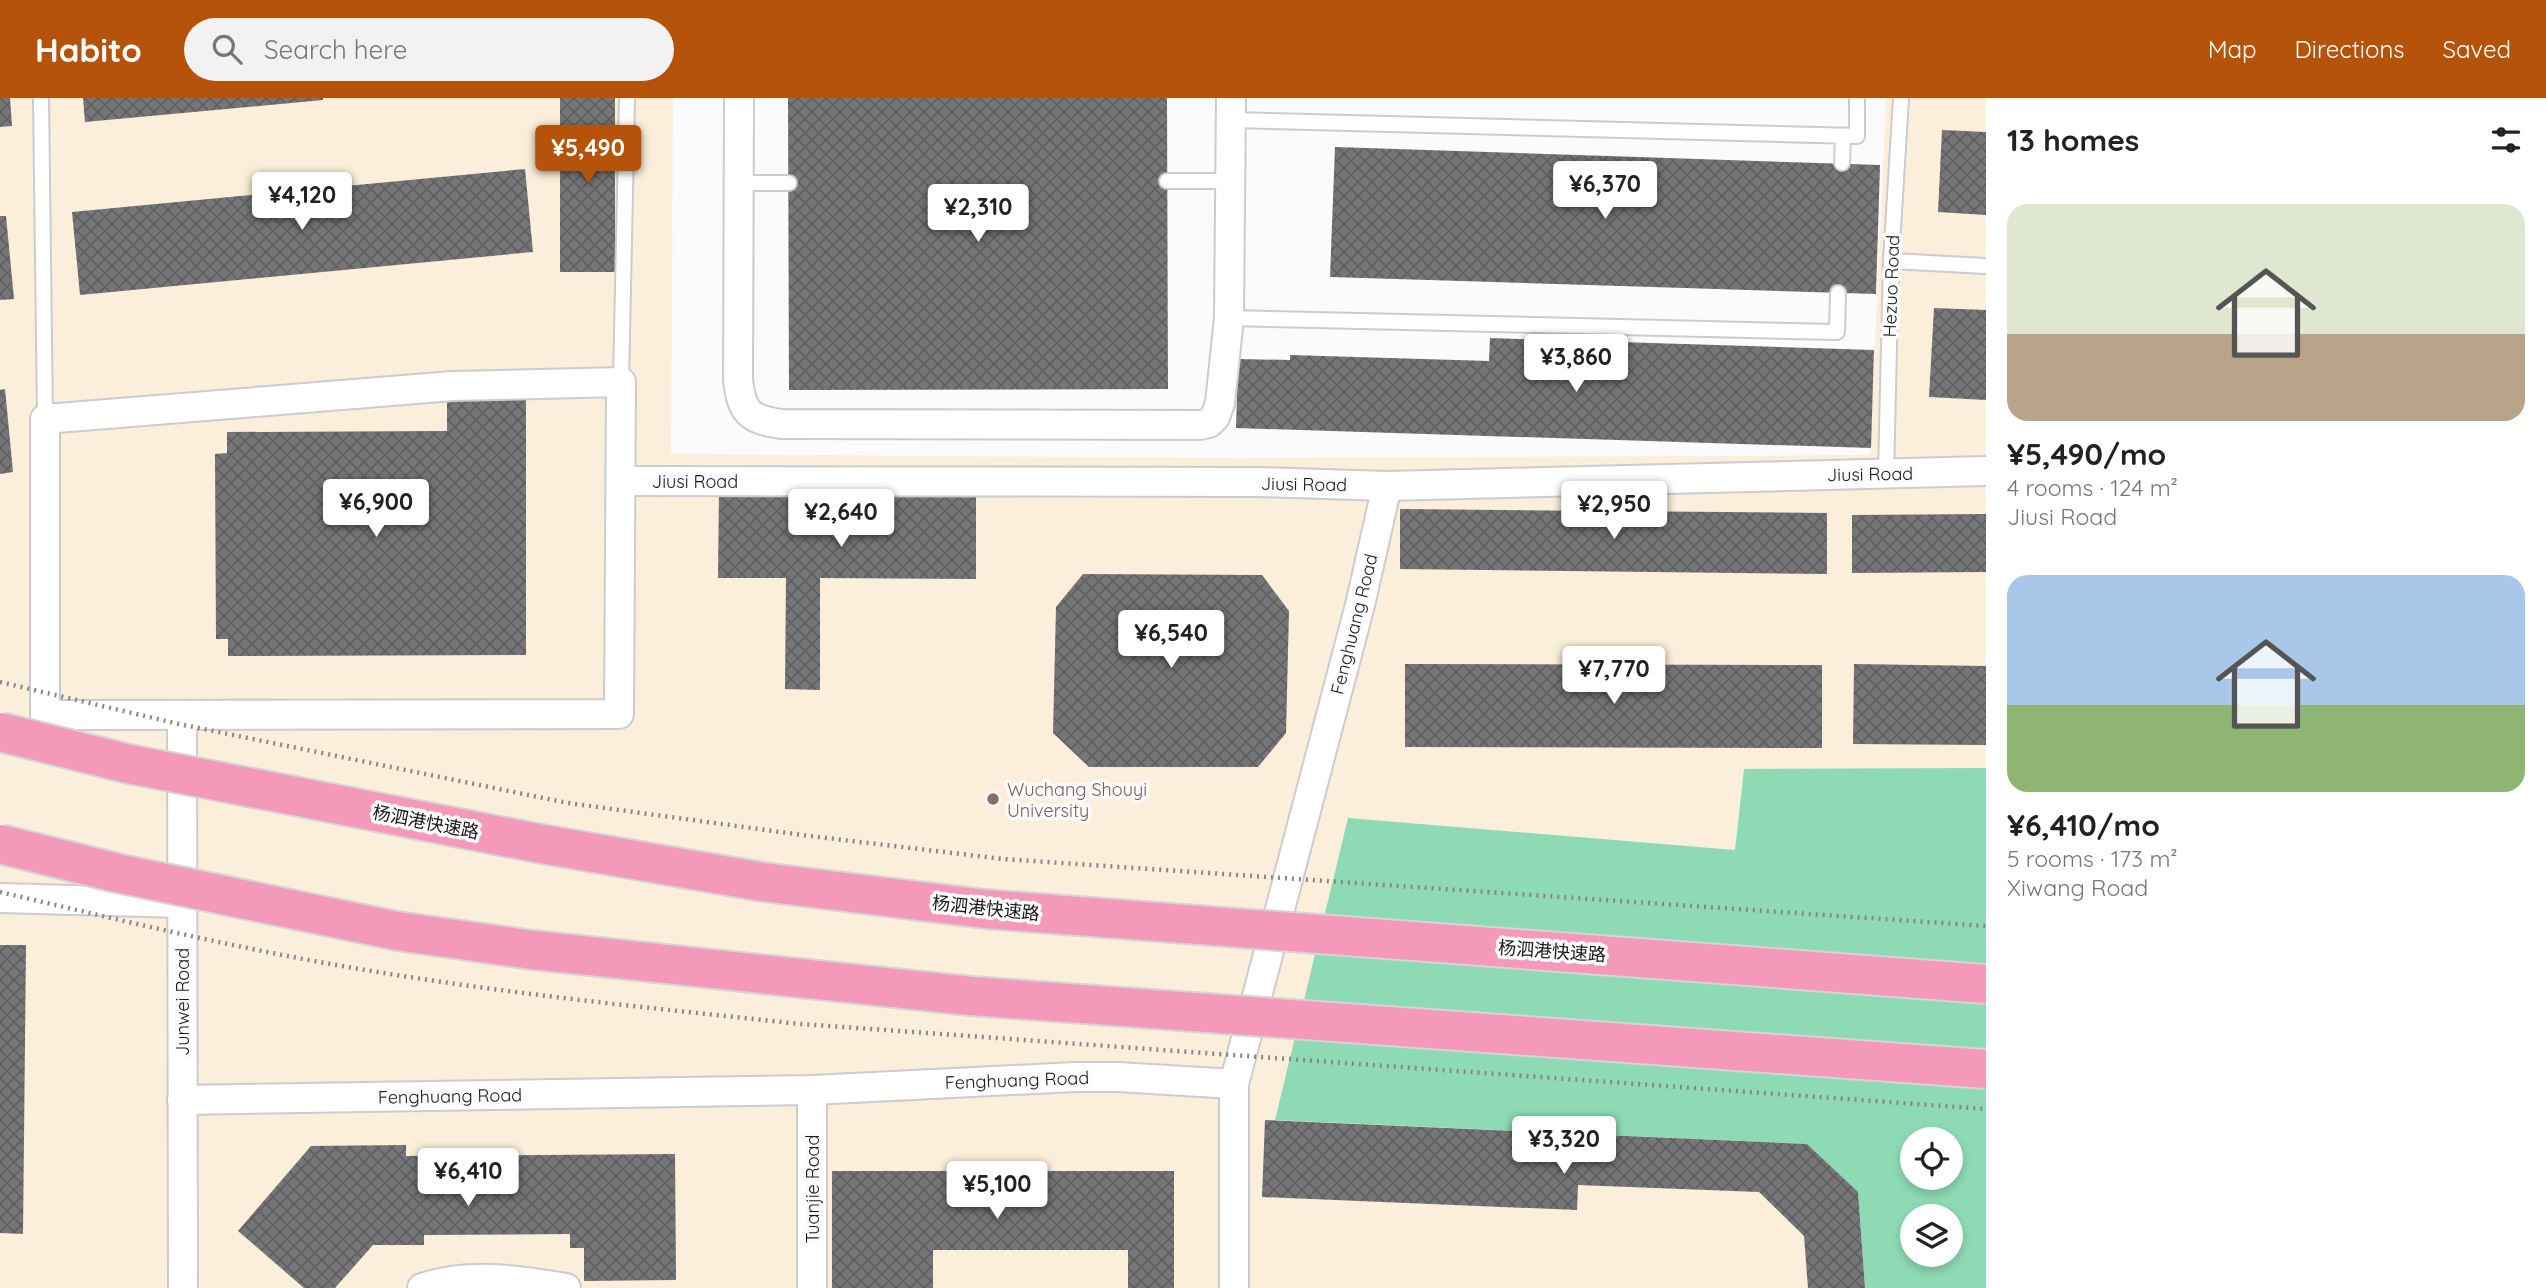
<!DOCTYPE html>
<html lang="en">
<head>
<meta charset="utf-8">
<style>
	:root { --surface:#fff; --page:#f2f2f2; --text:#222; --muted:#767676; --accent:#b45309 }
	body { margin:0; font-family:Quicksand,"Noto Sans SC",sans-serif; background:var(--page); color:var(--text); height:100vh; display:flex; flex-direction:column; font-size:26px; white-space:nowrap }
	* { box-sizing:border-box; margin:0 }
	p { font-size:23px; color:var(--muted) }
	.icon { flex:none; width:38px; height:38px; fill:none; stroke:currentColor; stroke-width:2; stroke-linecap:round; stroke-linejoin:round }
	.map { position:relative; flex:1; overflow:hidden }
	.panel { display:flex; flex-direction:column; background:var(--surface); width:560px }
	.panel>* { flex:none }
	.buttons { position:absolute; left:1900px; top:1029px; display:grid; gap:14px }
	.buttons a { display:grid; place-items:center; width:63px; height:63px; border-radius:50%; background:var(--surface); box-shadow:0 4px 10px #0003; font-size:35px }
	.price { position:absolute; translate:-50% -60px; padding:0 16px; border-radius:7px; background:#fff; color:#222; font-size:23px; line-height:46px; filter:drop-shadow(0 2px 4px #0008) }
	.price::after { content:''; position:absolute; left:50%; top:42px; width:21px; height:16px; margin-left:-10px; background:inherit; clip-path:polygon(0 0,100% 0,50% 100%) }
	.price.on { background:var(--accent); color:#fff }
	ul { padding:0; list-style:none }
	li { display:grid; align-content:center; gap:14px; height:371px; padding:0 21px }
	li span { display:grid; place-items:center; height:217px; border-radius:21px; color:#555 }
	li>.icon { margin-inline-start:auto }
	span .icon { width:126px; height:126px; fill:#fffc; stroke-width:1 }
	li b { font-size:30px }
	h2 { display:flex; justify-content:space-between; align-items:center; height:84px; padding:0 21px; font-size:30px }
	header { display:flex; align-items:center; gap:42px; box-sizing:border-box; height:98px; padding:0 35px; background:var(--accent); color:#fff }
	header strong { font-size:33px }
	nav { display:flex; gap:38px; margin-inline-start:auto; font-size:24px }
	.search { width:490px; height:63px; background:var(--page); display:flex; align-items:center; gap:18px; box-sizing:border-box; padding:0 24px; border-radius:38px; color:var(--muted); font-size:26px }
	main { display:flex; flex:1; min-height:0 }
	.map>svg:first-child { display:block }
	.education { fill:#fbefdb; fill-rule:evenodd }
	.green { fill:#8edab5; fill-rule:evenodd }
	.building { fill:url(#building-cross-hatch) }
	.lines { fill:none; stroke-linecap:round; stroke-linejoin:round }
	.lane-casing { stroke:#cccbce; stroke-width:18 }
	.street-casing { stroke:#cccbce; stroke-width:32 }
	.lane { stroke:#fff; stroke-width:14 }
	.street { stroke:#fff; stroke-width:28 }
	.highway-bridge-casing { stroke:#d5d5d5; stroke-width:42; stroke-linecap:butt }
	.path-bridge { stroke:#878688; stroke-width:4.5; stroke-dasharray:2 5; stroke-linecap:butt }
	.highway-bridge { stroke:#f599bb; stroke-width:38 }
	.education-dot { fill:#8d6e63; stroke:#fbfafd; stroke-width:2.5 }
	.labels { text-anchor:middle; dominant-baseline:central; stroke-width:7; stroke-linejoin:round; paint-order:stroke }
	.street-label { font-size:18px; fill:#171718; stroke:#fbfafd }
	.education-label { font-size:18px; fill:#785e54; stroke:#fbfafd; text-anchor:start }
</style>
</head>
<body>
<header>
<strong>Habito</strong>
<div class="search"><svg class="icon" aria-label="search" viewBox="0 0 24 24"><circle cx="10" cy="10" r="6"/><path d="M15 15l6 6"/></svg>Search here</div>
<nav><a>Map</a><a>Directions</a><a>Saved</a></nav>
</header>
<main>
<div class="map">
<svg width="1986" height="1190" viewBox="0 0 1986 1190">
	<defs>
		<pattern id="building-cross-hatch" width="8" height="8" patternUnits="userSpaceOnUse" patternTransform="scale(1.75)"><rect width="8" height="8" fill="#767578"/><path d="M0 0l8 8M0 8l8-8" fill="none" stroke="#605f61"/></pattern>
	</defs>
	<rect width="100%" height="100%" fill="#fbfafd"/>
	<!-- education -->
	<path class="education" d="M0,0H673L671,356L1237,360L1870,357L1886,0H1986V1190H0ZM1913,1041H1951V1080H1913ZM1913,1118H1951V1157H1913Z"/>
	<!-- green -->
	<path class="green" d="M1986,670V1190H1865L1858,1095L1807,1046L1275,1022L1348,720L1735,752L1744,671ZM1913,1041H1951V1080H1913ZM1913,1118H1951V1157H1913Z"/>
	<!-- building -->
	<g class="building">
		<polygon points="0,0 10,0 12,28 0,29"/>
		<polygon points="83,0 323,0 323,2 85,24"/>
		<rect x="560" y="0" width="55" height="174"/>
		<polygon points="788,0 1167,0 1168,291 789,292"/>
		<polygon points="1942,32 1986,34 1986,117 1938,114"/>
		<polygon points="1335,49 1880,67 1876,196 1330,179"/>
		<polygon points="525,71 533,154 80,197 72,114"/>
		<polygon points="0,118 6,118 14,201 0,202"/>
		<polygon points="1934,210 1986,212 1986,302 1929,299"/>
		<polygon points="1490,240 1874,252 1871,350 1236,330 1238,261 1290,262 1290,257 1489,263"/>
		<polygon points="5,291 13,374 0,376 0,292"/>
		<polygon points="447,300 526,300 526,557 228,558 228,541 216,541 215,356 227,355 227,334 447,333"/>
		<polygon points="719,391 976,393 976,481 820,480 820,592 785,591 786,480 718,480"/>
		<polygon points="1400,411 1827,415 1827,476 1400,471"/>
		<polygon points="1986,416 1986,474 1852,475 1852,417"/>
		<polygon points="1083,476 1262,477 1289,513 1286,635 1258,669 1089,669 1053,635 1056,509"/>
		<polygon points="1405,566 1822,567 1822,650 1405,649"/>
		<polygon points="1854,566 1986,568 1986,647 1853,646"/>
		<polygon points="0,847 26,847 23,1136 0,1135"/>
		<polygon points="1265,1022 1807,1046 1858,1094 1865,1190 1808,1190 1804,1138 1759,1094 1578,1087 1577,1112 1262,1099"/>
		<polygon points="406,1047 406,1058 675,1056 676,1182 584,1183 584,1150 570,1150 570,1136 424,1137 424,1147 373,1147 335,1190 304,1190 238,1133 311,1048"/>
		<polygon points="832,1073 1174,1073 1174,1190 1128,1190 1128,1152 933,1152 933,1190 832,1190"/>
	</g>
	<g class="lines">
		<defs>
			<g id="lane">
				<polyline points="41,0 45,321"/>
				<polyline points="1231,22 1857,38 1857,0"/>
				<polyline points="1842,65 1843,38"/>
				<polyline points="1167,83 1231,83"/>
				<polyline points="738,85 789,85"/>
				<polyline points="1891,163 1986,168"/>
				<polyline points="1229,220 1837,234 1838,195"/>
				<polyline points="621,284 627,0"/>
				<polyline points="1886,376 1891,163 1901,0"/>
			</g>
			<g id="street">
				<path d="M739,0L738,282C742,314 748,321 781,326L1200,327L1209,325L1215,319L1220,305L1229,220L1231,0"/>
				<polygon points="621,284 619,616 45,617 45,321 453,288"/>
				<polyline points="621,383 1259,384 1387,388 1986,373"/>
				<polyline points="182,617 183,1190"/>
				<polyline points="0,800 182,805"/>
				<polyline points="812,992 812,1190"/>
				<polyline points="182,1002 812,992 1075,979 1118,979 1234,986"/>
				<path d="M422,1190C469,1174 519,1182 566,1190"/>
				<polyline points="1234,1190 1234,986 1360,507 1387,388"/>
			</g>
		</defs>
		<!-- lane casing -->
		<use href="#lane" class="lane-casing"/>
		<!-- street casing -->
		<use href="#street" class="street-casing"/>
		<!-- lane -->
		<use href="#lane" class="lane"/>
		<!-- street -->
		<use href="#street" class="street"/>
		<defs>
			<g id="highway-bridge">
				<polyline points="0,634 129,666 542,746 763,784 985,811 1986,886"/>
				<polyline points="0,746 117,775 397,833 533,852 971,898 1986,971"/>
			</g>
		</defs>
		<!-- highway-bridge casing -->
		<use href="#highway-bridge" class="highway-bridge-casing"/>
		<!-- path-bridge -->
		<g class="path-bridge">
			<polyline points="0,584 179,626 568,705 810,738 1003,761 1986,828"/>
			<path d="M0,794C115,821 231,849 348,869C498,895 650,910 801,926L1986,1011"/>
		</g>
		<!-- highway-bridge -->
		<use href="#highway-bridge" class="highway-bridge"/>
	</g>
	<!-- markers -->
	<circle class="education-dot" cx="993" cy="701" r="7"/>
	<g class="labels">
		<!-- street labels -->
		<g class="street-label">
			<text transform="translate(1891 188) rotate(-88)">Hezuo Road</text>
			<text transform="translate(1870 376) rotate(-1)">Jiusi Road</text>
			<text x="695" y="383">Jiusi Road</text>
			<text transform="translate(1304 386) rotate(1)">Jiusi Road</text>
			<text transform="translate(1354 526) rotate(-76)">Fenghuang Road</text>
			<text transform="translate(426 724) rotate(11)">杨泗港快速路</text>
			<text transform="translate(986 810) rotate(6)">杨泗港快速路</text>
			<text transform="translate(1552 853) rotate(4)">杨泗港快速路</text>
			<text transform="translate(182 904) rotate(-90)">Junwei Road</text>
			<text transform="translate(1017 982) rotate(-2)">Fenghuang Road</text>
			<text transform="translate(450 998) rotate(-1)">Fenghuang Road</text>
			<text transform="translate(812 1091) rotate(-90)">Tuanjie Road</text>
		</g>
		<!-- education labels -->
		<g class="education-label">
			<text x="1007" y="691">Wuchang Shouyi<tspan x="1007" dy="21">University</tspan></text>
		</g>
	</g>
</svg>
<div class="buttons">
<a><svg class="icon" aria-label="locate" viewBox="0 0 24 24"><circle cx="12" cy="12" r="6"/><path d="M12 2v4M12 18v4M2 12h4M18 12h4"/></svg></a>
<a><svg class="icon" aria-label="layers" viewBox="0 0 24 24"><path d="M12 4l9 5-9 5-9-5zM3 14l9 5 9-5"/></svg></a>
</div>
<b class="price on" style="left:588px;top:87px">¥5,490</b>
<b class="price" style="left:1605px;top:123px">¥6,370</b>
<b class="price" style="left:302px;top:134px">¥4,120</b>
<b class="price" style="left:978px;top:146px">¥2,310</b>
<b class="price" style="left:1576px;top:296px">¥3,860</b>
<b class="price" style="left:376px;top:441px">¥6,900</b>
<b class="price" style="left:1614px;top:443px">¥2,950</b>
<b class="price" style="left:841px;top:451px">¥2,640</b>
<b class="price" style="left:1171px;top:572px">¥6,540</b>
<b class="price" style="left:1614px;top:608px">¥7,770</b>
<b class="price" style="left:1564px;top:1078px">¥3,320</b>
<b class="price" style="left:468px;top:1110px">¥6,410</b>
<b class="price" style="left:997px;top:1123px">¥5,100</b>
</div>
<section class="panel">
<h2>13 homes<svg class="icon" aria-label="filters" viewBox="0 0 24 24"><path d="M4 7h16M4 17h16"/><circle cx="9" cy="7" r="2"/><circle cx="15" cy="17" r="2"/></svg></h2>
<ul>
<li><span style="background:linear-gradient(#dfe7d0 60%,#b9a48a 0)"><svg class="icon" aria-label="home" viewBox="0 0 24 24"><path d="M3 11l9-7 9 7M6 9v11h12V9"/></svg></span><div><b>¥5,490/mo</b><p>4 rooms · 124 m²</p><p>Jiusi Road</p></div></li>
<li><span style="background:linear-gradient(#a9c7e8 60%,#8fb573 0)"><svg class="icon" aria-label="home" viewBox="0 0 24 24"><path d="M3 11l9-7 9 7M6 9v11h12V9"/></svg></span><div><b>¥6,410/mo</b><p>5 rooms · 173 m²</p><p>Xiwang Road</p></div></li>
</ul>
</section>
</main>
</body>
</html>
